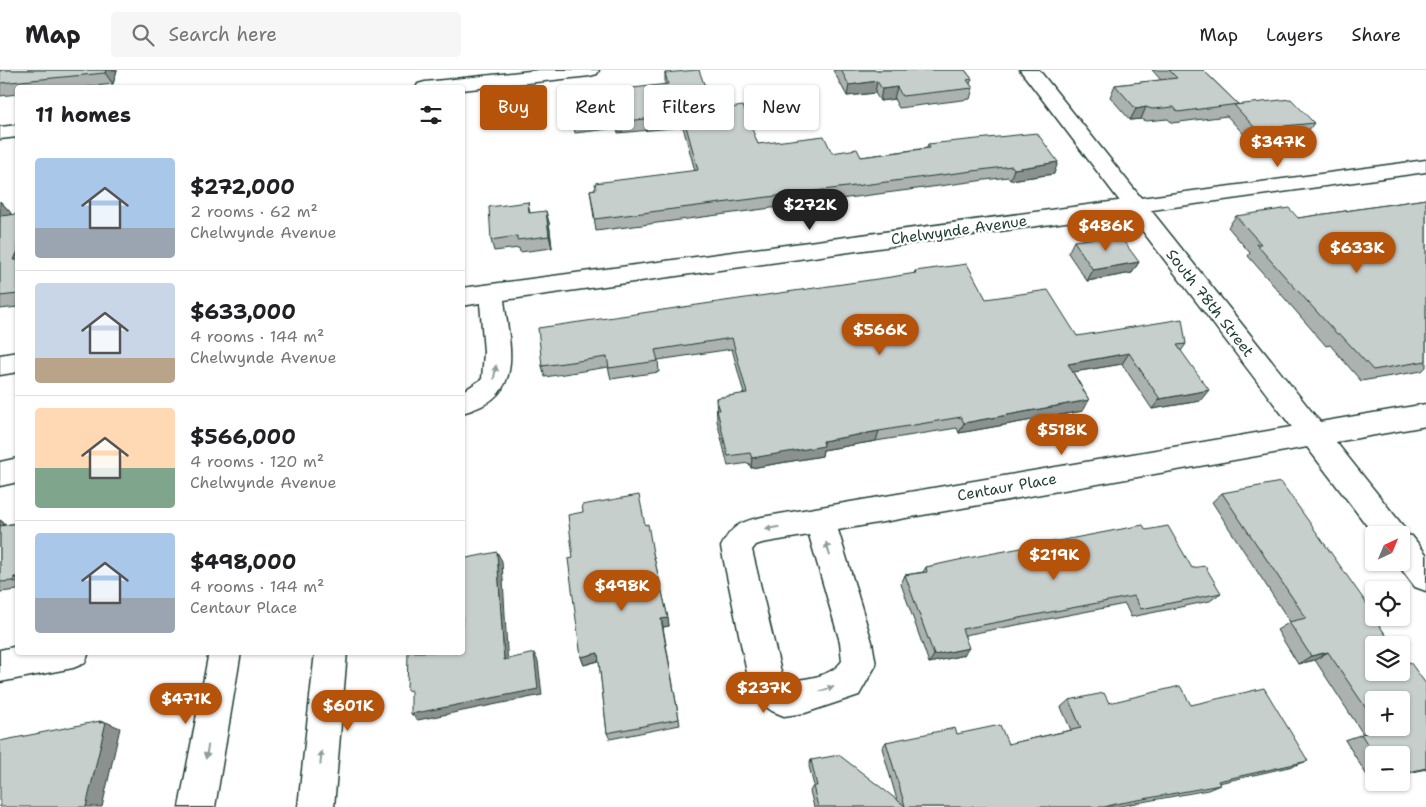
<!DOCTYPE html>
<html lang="en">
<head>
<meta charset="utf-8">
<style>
	:root { --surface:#fff; --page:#f6f6f6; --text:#202124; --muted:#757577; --line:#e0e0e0; --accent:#b45309 }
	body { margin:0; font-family:"Shantell Sans",sans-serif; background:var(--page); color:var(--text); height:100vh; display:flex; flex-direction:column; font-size:19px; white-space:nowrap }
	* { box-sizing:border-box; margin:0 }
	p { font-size:16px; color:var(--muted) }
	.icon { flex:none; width:28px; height:28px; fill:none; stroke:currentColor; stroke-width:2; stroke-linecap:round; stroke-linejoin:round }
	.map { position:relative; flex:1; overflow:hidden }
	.panel { position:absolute; left:15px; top:15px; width:450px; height:570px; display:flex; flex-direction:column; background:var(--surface); border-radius:5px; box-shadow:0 1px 4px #0004 }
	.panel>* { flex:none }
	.guide { position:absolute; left:480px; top:15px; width:475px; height:45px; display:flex; gap:10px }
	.needle { width:32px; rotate:44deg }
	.controls { position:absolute; left:1365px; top:456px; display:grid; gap:10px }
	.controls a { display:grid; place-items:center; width:45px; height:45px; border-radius:5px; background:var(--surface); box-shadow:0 1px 4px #0004; font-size:25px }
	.price { position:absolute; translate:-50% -42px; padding:0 11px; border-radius:18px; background:var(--accent); color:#fff; font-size:16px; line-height:32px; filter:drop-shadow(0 1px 2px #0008) }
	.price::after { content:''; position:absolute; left:50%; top:30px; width:15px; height:11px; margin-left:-8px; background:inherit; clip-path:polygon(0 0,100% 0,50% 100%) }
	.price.selected { background:#222; color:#fff }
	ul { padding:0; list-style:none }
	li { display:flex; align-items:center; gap:15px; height:125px; padding:0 20px }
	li+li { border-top:1px solid var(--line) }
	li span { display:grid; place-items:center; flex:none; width:140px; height:100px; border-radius:5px; color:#555 }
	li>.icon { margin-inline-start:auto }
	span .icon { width:60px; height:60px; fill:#fffc; stroke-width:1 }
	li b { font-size:21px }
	h2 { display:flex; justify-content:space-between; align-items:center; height:60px; padding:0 20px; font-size:21px }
	.chip { padding:0 18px; border-radius:5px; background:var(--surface); box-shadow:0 1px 4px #0004; font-size:18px; line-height:45px }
	.chip.selected { background:var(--accent); color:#fff }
	header { display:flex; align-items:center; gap:30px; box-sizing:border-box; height:70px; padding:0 25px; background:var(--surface); border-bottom:1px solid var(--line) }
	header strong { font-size:24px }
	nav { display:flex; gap:28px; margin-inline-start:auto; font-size:18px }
	.search { width:350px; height:45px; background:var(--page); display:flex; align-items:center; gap:12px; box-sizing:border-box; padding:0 18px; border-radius:5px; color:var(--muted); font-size:19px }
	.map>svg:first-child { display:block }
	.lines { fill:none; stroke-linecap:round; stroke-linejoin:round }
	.street-casing { stroke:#1f3d34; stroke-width:3 }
	.secondary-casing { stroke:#1f3d34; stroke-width:3 }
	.street { fill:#fff; fill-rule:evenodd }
	.secondary { fill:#fff; fill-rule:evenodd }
	.wall { fill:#abb2af; stroke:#1f3d34; fill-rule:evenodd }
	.shaded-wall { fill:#8b918f; stroke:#1f3d34 }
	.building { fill:#c7cfcc; stroke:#1f3d34 }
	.oneway { fill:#8f9e9a }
	.labels { text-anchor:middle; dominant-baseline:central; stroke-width:4.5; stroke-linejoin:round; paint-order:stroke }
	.street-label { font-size:15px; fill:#1f3d34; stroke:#fff }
</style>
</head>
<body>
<header>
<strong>Map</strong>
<div class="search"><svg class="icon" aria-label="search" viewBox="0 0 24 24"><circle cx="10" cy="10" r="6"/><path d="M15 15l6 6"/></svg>Search here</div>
<nav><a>Map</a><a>Layers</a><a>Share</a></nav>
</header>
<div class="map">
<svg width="1426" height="737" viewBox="0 0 1426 737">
	<rect width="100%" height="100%" fill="#fff"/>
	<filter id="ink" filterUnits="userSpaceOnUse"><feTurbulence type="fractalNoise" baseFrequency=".02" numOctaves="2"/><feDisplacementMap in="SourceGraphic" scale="10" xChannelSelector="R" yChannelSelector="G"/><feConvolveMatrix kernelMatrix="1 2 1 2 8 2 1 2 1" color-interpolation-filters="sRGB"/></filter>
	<g filter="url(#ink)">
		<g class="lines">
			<defs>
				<g id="street">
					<path d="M1426,90V102L504,230C510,280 526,327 462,343V322L482,309L484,282L480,233L462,236V218Z"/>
					<polygon points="18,282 18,302 0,305 0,285"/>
					<path d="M1426,334V356L838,460L872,572L876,595L859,625L805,643L784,646L772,641L759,632L747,603L721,477C731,456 740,452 762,447ZM809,465L840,572L842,591C831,607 806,609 788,611L783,608L781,602L752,480L756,475L762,473Z"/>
					<polygon points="18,388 18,412 0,416 0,392"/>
					<polygon points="18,576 18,582 89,582 85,593 73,598 0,612 0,580"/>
					<polygon points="209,582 241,582 215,737 179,737"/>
					<polygon points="315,582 347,582 334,737 298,737"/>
				</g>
				<g id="secondary">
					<polygon points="539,0 599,0 597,4 590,6 462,20 462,18 416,18 418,14 425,12"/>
					<polygon points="1020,0 1039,0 1403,456 1407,465 1412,466 1426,484 1426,521 1415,517 1396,492 1401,492 1401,465 1374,465"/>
					<polygon points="18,55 18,67 0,69 0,57"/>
				</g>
			</defs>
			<!-- street casing -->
			<use href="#street" class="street-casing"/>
			<!-- secondary casing -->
			<use href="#secondary" class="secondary-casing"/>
			<!-- street -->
			<use href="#street" class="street"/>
			<!-- secondary -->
			<use href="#secondary" class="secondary"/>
		</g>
		<!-- wall -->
		<g class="wall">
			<polygon points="0,0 117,0 113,14 80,18 18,18 18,24 0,26"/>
			<polygon points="833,0 965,0 972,9 970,14 973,18 970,29 899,38 894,29 880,31 875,23 847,26"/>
			<polygon points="1152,0 1203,0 1238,34 1314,53 1306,64 1249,70 1227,46 1172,53 1168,49 1146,51 1141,49 1130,50 1110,27 1115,15 1161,10"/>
			<polygon points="665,3 704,14 717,40 758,74 861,87 927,78 928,74 1054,104 1010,110 1008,107 596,161 590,120 695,101 683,57 618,63 617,58 575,63 573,52 665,14"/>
			<polygon points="1426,129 1426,297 1422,301 1361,311 1330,275 1326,276 1248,186 1250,183 1228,157 1236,146 1298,148"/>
			<polygon points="0,131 11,143 10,145 18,144 18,237 0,239"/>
			<polygon points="528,132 530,143 549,152 552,178 520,182 519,178 494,181 491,170"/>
			<polygon points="1074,171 1139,192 1132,203 1087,211 1068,183"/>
			<polygon points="915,201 1077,266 1186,274 1181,281 1200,331 1152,339 1122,294 1073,302 1089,330 1083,341 959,363 957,358 876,371 823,380 822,386 751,398 749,393 728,396 717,351 716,328 744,324 732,279 658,290 659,302 611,309 608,297 545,307 542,296 914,204"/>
			<path d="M1222,423L1376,548L1374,549L1426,620V699L1401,705V685H1374V711L1371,712L1345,670L1363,664L1315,590L1298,594L1277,560L1290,552L1212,432ZM1374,630L1401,658H1374Z"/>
			<polygon points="0,450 4,453 3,455 18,453 18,520 0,522"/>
			<polygon points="645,455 653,483 668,548 669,556 663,557 680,655 610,669 607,663 599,591 584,595 581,587 573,488"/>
			<polygon points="1146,460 1192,498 1221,523 1210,531 1131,547 1125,534 965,565 964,585 929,593 901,514 905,505 923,502 926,497"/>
			<polygon points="1069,630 1109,633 1191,635 1308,691 1293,696 1219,713 1220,715 1208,720 1114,737 814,737 810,721 813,716 814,716 809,696 811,690 897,730 882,678 886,672 957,664 1008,674 1071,660 1061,637"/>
		</g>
		<!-- shaded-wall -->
		<g class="shaded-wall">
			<polygon points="106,0 117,0 113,14 105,3"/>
			<polygon points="877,11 875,23 847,26 849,15"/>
			<polygon points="897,17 894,29 880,31 882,19"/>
			<polygon points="1146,37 1141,49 1130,50 1136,39"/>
			<polygon points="1058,92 1054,104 1010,110 1014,99"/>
			<polygon points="0,131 11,143 4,159 0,155"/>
			<polygon points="546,141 549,152 552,178 549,166"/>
			<polygon points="18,181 18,194 14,190"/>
			<polygon points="1139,192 1132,203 1087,211 1093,200"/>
			<polygon points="1129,283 1122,294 1062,304 1068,294"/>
			<polygon points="1209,320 1200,331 1152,339 1160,329"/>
			<polygon points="1089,330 1083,341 959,363 964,353"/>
			<polygon points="879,361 876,371 823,380 822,386 751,398 752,388 823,371"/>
			<polygon points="0,450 4,453 0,464"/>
			<polygon points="497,482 502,491 508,598 504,590"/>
			<polygon points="14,507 18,509 18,513 13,511"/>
			<polygon points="668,548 669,556 663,557 661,549"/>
			<polygon points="969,578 964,585 929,593 934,585"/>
			<polygon points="1328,582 1315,590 1298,594 1311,586"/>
			<polygon points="534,583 538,591 542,625 418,650 411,644"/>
			<polygon points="598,583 601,590 584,595 581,587"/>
			<polygon points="100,651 105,653 106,652 120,658 102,737 86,737"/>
		</g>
		<!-- building -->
		<g class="building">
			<polygon points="0,0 106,0 105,3 0,13"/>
			<polygon points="697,0 699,0 704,14 708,16 717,40 743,36 758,74 824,66 832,83 857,79 861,87 930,78 928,74 1037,63 1058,92 1014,99 1012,96 595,149 590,120 596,119 595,113 698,100 683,45 617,52 616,47 573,52 571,25 668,14 665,3"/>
			<polygon points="841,0 965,0 972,9 967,10 973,18 902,26 897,17 882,19 877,11 849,15"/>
			<polygon points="1169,0 1203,0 1238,34 1178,42 1174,37 1152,39 1146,37 1136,39 1115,15 1177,8"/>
			<polygon points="1291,29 1314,53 1256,59 1234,35"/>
			<polygon points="1426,129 1426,291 1373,300 1340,264 1337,264 1288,210 1256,174 1261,174 1236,146 1289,138 1298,148"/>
			<polygon points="528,132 529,143 546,141 549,166 517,170 517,166 491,170 489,137"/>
			<polygon points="18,144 18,181 14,190 18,190 18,224 0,226 0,146"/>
			<polygon points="1119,165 1139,192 1093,200 1074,171"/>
			<polygon points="967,194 986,229 1048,220 1077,266 1182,249 1186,274 1177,275 1209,320 1160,329 1129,283 1068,294 1089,330 964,353 961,347 879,361 823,371 824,376 752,388 750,383 728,386 717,340 720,340 716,328 747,323 732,268 655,280 658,291 609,298 607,287 542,296 538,258 891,207 916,203 915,201"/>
			<polygon points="1281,412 1374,544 1374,548 1376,548 1374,548 1393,575 1374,575 1374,602 1401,602 1401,586 1406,593 1410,592 1426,614 1426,620 1425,620 1426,621 1426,698 1401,704 1401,685 1374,685 1361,664 1380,660 1379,658 1401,658 1401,630 1374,630 1374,650 1328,582 1311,586 1289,552 1306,548 1222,423"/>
			<polygon points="639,425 645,455 648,454 653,483 668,548 661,549 679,649 607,663 598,583 581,587 568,489 573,488 568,445 583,442 582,435"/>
			<polygon points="18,453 18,507 14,507 13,511 0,512 0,456"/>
			<polygon points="1143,455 1146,460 1168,456 1192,498 1205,496 1221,523 1141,539 1134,526 962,559 969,578 934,585 905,505 927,502 926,497 963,489"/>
			<polygon points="497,482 504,590 534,583 538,619 411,644 411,620 407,621 408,582 462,582 462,489"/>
			<polygon points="1180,616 1191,635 1264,618 1308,691 1218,711 1220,715 1116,734 1104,737 818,737 813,716 817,716 811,690 839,685 905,736 886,672 955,658 957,664 1000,655 1008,674 1081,658 1069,630 1104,623 1109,633"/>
			<polygon points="100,651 99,653 106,652 86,737 0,737 0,671"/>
		</g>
		<!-- one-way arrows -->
		<defs><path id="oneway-solid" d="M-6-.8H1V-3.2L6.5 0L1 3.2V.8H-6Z" transform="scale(1.25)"/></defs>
		<g class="oneway">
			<use href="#oneway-solid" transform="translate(495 302) rotate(-81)"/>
			<use href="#oneway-solid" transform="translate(772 458) rotate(171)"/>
			<use href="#oneway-solid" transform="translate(828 479) rotate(-106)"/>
			<use href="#oneway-solid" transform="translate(827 619) rotate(-17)"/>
			<use href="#oneway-solid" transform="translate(207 682) rotate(100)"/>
			<use href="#oneway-solid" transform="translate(321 688) rotate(-85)"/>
		</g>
	</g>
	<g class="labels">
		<!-- street labels -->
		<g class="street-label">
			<text transform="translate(959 160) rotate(-8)">Chelwynde Avenue</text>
			<text transform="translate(1210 233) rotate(52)">South 78th Street</text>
			<text transform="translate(1007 417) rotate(-10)">Centaur Place</text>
		</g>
	</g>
</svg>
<div class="controls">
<a><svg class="needle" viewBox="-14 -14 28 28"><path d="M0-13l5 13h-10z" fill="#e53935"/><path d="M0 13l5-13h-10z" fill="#757577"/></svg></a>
<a><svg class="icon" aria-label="locate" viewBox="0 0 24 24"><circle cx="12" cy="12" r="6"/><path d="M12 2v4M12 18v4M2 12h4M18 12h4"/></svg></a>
<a><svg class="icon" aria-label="layers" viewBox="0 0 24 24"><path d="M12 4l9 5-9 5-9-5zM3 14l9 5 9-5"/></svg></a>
<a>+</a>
<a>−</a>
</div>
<b class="price" style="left:1278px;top:98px">$347K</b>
<b class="price selected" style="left:810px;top:161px">$272K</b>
<b class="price" style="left:1106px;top:182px">$486K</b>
<b class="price" style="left:1357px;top:204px">$633K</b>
<b class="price" style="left:880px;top:286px">$566K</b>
<b class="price" style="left:1062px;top:386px">$518K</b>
<b class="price" style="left:1054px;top:511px">$219K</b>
<b class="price" style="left:622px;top:542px">$498K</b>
<b class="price" style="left:764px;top:644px">$237K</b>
<b class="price" style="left:186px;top:655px">$471K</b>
<b class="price" style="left:348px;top:662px">$601K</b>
<div class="guide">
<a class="chip selected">Buy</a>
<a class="chip">Rent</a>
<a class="chip">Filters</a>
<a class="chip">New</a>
</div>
<section class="panel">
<h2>11 homes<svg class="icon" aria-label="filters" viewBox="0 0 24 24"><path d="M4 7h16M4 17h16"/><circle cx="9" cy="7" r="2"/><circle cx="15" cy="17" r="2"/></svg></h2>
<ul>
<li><span style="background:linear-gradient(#a9c7e8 70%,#9aa5b1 0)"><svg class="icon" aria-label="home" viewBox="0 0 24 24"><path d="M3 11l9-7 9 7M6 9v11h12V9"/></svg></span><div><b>$272,000</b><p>2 rooms · 62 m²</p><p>Chelwynde Avenue</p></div></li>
<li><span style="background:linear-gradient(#c9d6e8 75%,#b9a48a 0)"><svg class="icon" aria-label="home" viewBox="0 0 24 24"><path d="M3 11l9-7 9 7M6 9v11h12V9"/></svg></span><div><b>$633,000</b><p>4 rooms · 144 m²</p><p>Chelwynde Avenue</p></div></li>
<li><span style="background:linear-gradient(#ffd9b3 60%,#7fa58c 0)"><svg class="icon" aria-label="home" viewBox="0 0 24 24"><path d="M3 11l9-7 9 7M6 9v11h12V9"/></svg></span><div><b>$566,000</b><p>4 rooms · 120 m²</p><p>Chelwynde Avenue</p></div></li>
<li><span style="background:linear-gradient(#a9c7e8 65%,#9aa5b1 0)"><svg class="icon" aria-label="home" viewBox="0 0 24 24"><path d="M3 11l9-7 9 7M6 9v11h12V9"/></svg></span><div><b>$498,000</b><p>4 rooms · 144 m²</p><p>Centaur Place</p></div></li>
</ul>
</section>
</div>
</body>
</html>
